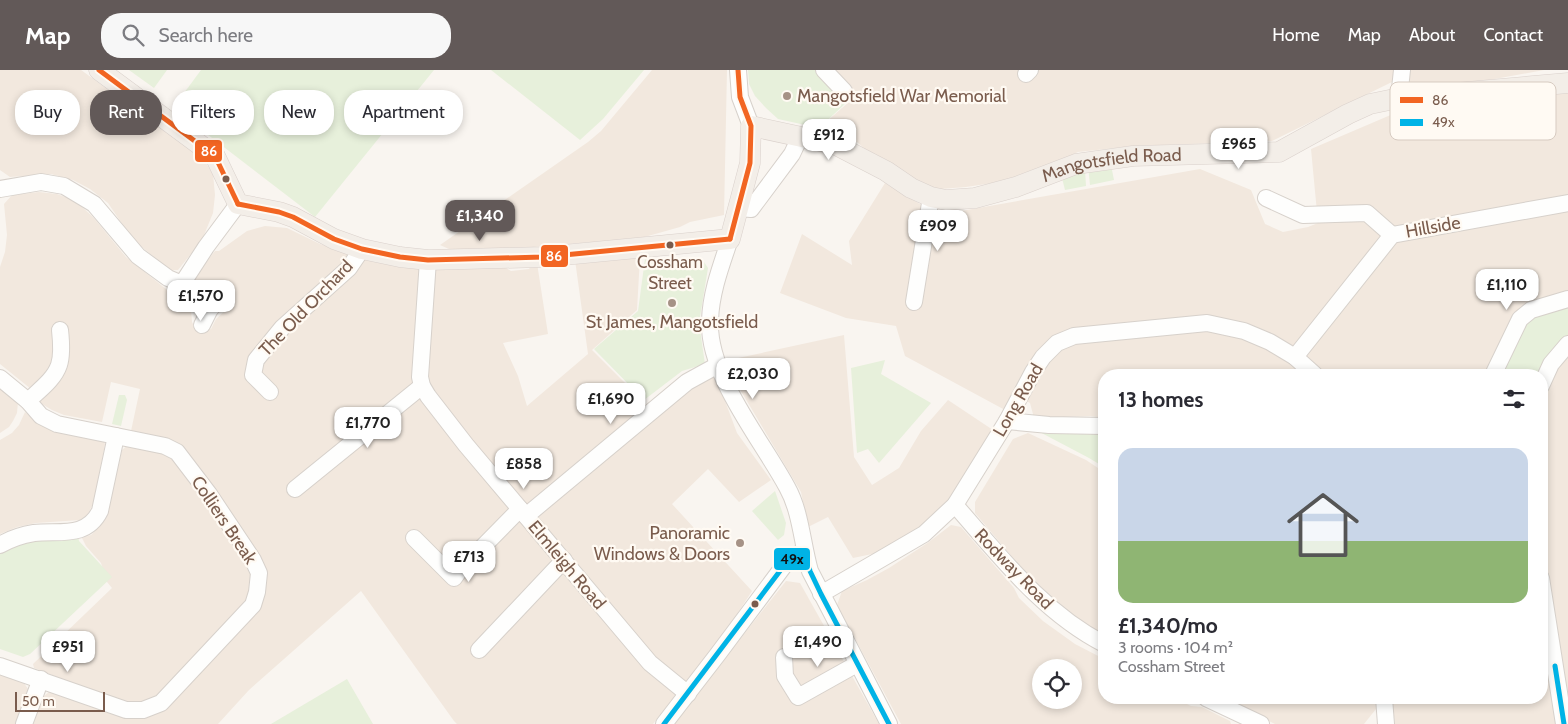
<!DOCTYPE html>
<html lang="en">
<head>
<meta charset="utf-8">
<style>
	:root { --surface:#fff; --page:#f7f7f7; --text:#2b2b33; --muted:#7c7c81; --accent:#625958 }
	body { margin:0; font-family:Cabin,sans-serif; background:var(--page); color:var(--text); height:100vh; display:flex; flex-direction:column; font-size:19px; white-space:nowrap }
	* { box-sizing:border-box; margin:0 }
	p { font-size:16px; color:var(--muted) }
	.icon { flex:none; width:28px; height:28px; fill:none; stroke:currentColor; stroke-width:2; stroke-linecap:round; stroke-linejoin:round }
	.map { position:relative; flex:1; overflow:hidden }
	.side { position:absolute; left:1098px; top:299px; width:450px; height:335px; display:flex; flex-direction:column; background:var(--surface); border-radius:20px; box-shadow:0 2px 8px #0003 }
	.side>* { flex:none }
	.banner { position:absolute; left:15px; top:20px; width:475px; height:45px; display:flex; gap:10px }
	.buttons { position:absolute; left:1032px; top:589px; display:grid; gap:10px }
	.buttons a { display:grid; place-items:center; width:50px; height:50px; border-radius:50%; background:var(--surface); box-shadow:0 2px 8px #0003; font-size:25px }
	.scale { position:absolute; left:15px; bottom:12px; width:90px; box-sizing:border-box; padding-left:5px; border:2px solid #7a5c4d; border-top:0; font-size:14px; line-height:18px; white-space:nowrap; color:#7a5c4d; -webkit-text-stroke:4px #fffaf3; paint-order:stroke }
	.price { position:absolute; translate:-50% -42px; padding:0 11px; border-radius:10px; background:#fff; color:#222; font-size:16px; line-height:32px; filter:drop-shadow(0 1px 2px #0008) }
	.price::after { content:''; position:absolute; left:50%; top:30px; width:15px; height:11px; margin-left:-8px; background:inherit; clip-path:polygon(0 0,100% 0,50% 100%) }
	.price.current { background:var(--accent); color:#fff }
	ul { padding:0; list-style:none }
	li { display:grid; align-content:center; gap:10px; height:265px; padding:0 20px }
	li span { display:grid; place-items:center; height:155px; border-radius:15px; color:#555 }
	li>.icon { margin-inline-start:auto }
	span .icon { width:90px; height:90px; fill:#fffc; stroke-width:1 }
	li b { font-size:21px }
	h2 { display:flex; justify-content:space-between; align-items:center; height:60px; padding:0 20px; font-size:21px }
	.pill { padding:0 18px; border-radius:20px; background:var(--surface); box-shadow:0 2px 8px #0003; font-size:18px; line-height:45px }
	.pill.current { background:var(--accent); color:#fff }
	header { display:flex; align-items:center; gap:30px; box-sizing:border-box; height:70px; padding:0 25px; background:var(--accent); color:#fff }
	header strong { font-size:24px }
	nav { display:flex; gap:28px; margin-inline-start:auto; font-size:18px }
	.search { width:350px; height:45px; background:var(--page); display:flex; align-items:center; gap:12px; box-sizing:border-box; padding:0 18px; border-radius:20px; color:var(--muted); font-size:19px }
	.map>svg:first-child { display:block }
	.residential { fill:#f2e8de; fill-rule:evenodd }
	.green { fill:#e7f0db }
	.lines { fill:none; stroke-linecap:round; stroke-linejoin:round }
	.minor-casing { stroke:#d7d1cb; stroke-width:18 }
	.major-casing { stroke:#dad1cc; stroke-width:21 }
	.minor { stroke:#fefefd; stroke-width:16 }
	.major { stroke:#f3eee8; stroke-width:20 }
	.bus-1-casing { stroke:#fffaf3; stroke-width:9 }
	.bus-2-casing { stroke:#fffaf3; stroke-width:9 }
	.bus-1 { stroke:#f26522; stroke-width:5 }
	.bus-2 { stroke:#00b3e6; stroke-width:5 }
	.poi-dot { fill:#a69286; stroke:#fffaf3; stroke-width:2 }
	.bus-dot { fill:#7a5c4d; stroke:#fffaf3; stroke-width:2 }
	.labels { text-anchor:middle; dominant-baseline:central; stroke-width:4.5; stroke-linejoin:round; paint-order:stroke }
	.bus-label { font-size:17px; fill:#7a5c4d; stroke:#fffaf3 }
	.poi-label { font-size:18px; fill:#7a5c4d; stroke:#fffaf3; text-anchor:start }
	.street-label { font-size:18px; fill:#7a5c4d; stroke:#fffaf3 }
	.key { fill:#fffaf3; stroke:#d7cbc1; stroke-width:1 }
	.key-label { font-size:14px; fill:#7a5c4d }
	.line-badge { stroke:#fffaf3; stroke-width:2 }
	.badge-label { font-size:14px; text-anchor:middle; font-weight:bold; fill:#fff }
	.pale-badge-label { font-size:14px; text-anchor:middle; font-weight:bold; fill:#111 }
</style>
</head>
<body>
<header>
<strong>Map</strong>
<div class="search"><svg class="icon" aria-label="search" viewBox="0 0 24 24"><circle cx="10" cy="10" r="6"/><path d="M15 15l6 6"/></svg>Search here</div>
<nav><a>Home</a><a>Map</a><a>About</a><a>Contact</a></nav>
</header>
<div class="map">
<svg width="1568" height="654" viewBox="0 0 1568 654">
	<rect width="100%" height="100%" fill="#f9f5f0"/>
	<!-- residential -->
	<g class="residential">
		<polygon points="0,0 81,0 204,90 213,104 215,125 213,143 202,170 178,200 170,200 137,173 129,164 108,133 90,119 73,110 51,104 10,107 0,100"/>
		<polygon points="652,0 727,0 724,145 690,152 680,157 641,168 510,179 449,179 440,175 588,72 601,61"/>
		<polygon points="834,0 1544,0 1478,12 1426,15 1394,11 1272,71 1134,76 1078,82 1026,108 966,117 928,120 889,100 842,59 819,58 857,25"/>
		<polygon points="1568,19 1568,654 1395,654 1392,628 1541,628 1541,305 1104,305 1104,348 1091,346 1034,348 1030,333 1013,323 1005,340 905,286 896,256 846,248 780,223 802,164 852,195 849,171 885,113 938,145 1200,99 1251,120 1265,154 1283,162 1308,157 1318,153 1311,79 1400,41"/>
		<polygon points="39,122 57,124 68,128 81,136 93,147 126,187 191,239 192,252 194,256 205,261 211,259 216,249 228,238 230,231 228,226 218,222 206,225 191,215 192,210 215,181 219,181 247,161 265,156 287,158 320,174 344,182 503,196 511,201 529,199 533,193 537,193 548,264 503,273 518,306 527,336 588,284 575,190 640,187 637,240 592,280 654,342 700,311 715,304 737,363 771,410 739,432 708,399 672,434 752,521 730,555 653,654 457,654 454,651 361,521 249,620 218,654 33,654 44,626 49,622 55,606 34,598 33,594 112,518 107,512 101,493 86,476 82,468 91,465 102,454 107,446 122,380 128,375 140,319 111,312 102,352 64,345 52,340 42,334 31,319 0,294 0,197 5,182 7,165 4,134 12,125"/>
		<polygon points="844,265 854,387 872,415 899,398 921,361 948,330 993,360 942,440 913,463 877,483 853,488 828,447 808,457 801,422 732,306 729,290"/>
		<polygon points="0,317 18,332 17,343 13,351 9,357 0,363"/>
		<polygon points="25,342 40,354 104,372 105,374 94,432 87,446 80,450 36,453 17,457 0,464 0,370 12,363 19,355"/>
		<polygon points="1028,363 1086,390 1104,402 1104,565 1079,551 1056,532 1028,506 975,443 975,432 1013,369"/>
		<path d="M951,455L961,457L1014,518L1019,528L1043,551L1075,574L1104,589V628H1175L1191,636L1202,637L1230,651L1231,654H901L837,535L842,521L867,510L889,498L929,472ZM1041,598H1074V630H1041Z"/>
		<polygon points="786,511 800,513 879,654 673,654"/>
		<polygon points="0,604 24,613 28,619 16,654 0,654"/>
		<polygon points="1221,628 1375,628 1376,639 1364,654 1275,654"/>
	</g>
	<!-- green -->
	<g class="green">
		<polygon points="129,0 167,0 154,18"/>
		<polygon points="201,0 434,0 315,147 173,38"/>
		<polygon points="491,0 644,0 603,49 580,70"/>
		<polygon points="748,0 815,0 846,33 819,58 778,49 766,38 755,26 749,14"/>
		<polygon points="1111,95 1114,110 1090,115 1088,96"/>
		<polygon points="1085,100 1086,116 1065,120 1062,108"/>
		<polygon points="645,189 704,192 708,198 699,253 705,294 682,301 644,330 594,279 638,241"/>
		<polygon points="1568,233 1568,267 1541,305 1500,305 1529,246"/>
		<polygon points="885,290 881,304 931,333 879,393 868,379 857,383 851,298"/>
		<polygon points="119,325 125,325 127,330 121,356 112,354"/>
		<polygon points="1034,359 1104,365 1104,397 1089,388"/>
		<polygon points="775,421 786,453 784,465 778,470 752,441"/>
		<polygon points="78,465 79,471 112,507 30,584 23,587 0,579 0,480 23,471"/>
		<polygon points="347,609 373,654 271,654"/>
	</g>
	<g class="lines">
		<defs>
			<g id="minor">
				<polyline points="738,0 740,27 751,56"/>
				<polyline points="824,0 844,21"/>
				<polyline points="1026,4 1030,0"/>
				<polyline points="1399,28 1402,0"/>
				<polyline points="0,119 41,112 64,116 94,134 138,186 168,208 182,214 206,177 238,134"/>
				<polyline points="1266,128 1303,145 1367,143 1392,165"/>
				<polyline points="739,138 751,139 792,84 800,67"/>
				<path d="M730,169C721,196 711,222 710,250C707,305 762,370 787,417C801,442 802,473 810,501L889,654"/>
				<polyline points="428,190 420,307 422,316 428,326 466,375 650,593 688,624"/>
				<polyline points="182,214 210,239 222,227"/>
				<polyline points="914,232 931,127"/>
				<polyline points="202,255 210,239"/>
				<polyline points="1295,287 1392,165 1568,133"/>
				<polyline points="1493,305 1520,249 1531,240 1568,229"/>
				<polyline points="0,308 28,331 41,346 57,354 165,376 177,382 209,424 253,490 259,503 257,522 253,535 161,633 143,640 126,640 0,596"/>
				<polyline points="1541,316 1551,294 1568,274"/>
				<polyline points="270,322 253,305 256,290 282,258 349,198 362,179"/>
				<path d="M28,331C38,321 54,310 59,295C62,286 61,269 60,260"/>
				<polyline points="1007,351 1049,355 1104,356"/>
				<polyline points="295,419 422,316"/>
				<path d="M955,435C1000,486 1042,542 1104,574"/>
				<polyline points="526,446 687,312 718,295"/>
				<polyline points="414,468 454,508 459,501 520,439"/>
				<path d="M0,475C10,469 22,465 34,463C59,460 86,469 100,441L116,366"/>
				<polyline points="1541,508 1564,654"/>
				<polyline points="821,524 924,464 955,435 1007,351 1033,302 1043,287 1057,273 1074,266 1207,253 1244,261 1270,272 1295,287 1315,305"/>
				<polyline points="479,580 564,490"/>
				<polyline points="784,587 785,606 798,627 857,594"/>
				<polyline points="1206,628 1261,654"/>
				<polyline points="1384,628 1386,654"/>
				<polyline points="24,654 41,609"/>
				<polyline points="664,654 718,584 786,493 804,480"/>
			</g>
			<g id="major">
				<path id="s1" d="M99,0L215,86L238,134L279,142L293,147L334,169L362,179L400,187L428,190L543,187L730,169L750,93L751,56L834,74L886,101L911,118L931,127L946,130L975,128L1016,117L1076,94L1133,86L1279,82L1348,44L1370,34L1399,28L1568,13"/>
			</g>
		</defs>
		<!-- minor casing -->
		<use href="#minor" class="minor-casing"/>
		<!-- major casing -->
		<use href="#major" class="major-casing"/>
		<!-- minor -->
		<use href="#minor" class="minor"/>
		<!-- major -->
		<use href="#major" class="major"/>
		<defs>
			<g id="bus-1">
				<polyline points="99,0 215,86 238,134"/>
				<polyline points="238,134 279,142 293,147 334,169 362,179 400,187 428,190 543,187 730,169"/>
				<polyline points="730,169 750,93 751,56 740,27 738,0"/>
			</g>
			<g id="bus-2">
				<polyline points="1555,596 1564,654"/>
				<polyline points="664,654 786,493 804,480 810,501 821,524 889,654"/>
			</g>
		</defs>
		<!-- bus-1 casing -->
		<use href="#bus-1" class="bus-1-casing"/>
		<!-- bus-2 casing -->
		<use href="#bus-2" class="bus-2-casing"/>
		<!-- bus-1 -->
		<use href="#bus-1" class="bus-1"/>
		<!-- bus-2 -->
		<use href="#bus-2" class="bus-2"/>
	</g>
	<!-- markers -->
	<g class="poi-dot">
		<circle cx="787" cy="26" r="5"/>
		<circle cx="672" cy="233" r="5"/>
		<circle cx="740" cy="473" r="5"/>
	</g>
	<g class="bus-dot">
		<circle cx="226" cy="109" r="4.5"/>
		<circle cx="670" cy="175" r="4.5"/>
		<circle cx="755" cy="534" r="4.5"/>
	</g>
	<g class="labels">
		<!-- bus labels -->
		<g class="bus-label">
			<text x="670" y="192">Cossham<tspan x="670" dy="21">Street</tspan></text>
		</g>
		<!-- poi labels -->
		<g class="poi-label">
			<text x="797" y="26">Mangotsfield War Memorial</text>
			<text x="672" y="252" text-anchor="middle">St James, Mangotsfield</text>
			<text x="730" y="463" text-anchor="end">Panoramic<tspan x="730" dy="21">Windows &amp; Doors</tspan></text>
		</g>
		<!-- street labels -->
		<g class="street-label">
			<text stroke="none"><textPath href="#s1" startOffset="1198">Mangotsfield Road</textPath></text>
			<text transform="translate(1433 157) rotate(-10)">Hillside</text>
			<text transform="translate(306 238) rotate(-46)">The Old Orchard</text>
			<text transform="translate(1018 330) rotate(-60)">Long Road</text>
			<text transform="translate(224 450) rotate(56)">Colliers Break</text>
			<text transform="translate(567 495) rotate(50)">Elmleigh Road</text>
			<text transform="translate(1014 499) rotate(46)">Rodway Road</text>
		</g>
	</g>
	<!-- legend -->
	<rect x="1390" y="12" width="166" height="58" rx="8" class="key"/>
	<rect x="1400" y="27" width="23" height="6" fill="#f26522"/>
	<rect x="1400" y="49" width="23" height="7" fill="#00b3e6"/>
	<g class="key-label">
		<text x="1432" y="35">86</text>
		<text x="1432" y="57">49x</text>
	</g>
	<g class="line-badge">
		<rect x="194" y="69" width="29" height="24" rx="5" fill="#f26522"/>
		<rect x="540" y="174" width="29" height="24" rx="5" fill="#f26522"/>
		<rect x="773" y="477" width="38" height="24" rx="5" fill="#00b3e6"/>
	</g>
	<g class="badge-label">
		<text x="209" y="86">86</text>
		<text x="554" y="191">86</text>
	</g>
	<g class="pale-badge-label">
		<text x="792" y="494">49x</text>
	</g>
</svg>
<div class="buttons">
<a><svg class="icon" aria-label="locate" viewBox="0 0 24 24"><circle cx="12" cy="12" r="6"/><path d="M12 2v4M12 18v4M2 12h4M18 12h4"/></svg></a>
</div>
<div class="scale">50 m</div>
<b class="price" style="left:829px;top:91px">£912</b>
<b class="price" style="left:1239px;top:100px">£965</b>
<b class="price current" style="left:480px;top:172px">£1,340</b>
<b class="price" style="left:938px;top:182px">£909</b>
<b class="price" style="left:1507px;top:241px">£1,110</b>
<b class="price" style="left:201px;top:252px">£1,570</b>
<b class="price" style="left:753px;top:330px">£2,030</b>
<b class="price" style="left:611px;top:355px">£1,690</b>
<b class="price" style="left:368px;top:379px">£1,770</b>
<b class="price" style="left:524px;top:420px">£858</b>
<b class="price" style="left:469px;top:513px">£713</b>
<b class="price" style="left:818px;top:598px">£1,490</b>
<b class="price" style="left:68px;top:603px">£951</b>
<div class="banner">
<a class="pill">Buy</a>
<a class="pill current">Rent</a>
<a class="pill">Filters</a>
<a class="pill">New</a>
<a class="pill">Apartment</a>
</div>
<section class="side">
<h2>13 homes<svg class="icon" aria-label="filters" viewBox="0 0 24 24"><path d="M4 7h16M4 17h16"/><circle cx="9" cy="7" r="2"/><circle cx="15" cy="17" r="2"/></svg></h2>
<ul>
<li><span style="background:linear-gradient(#c9d6e8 60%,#8fb573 0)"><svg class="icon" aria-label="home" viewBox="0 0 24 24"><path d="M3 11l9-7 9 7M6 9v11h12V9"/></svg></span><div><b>£1,340/mo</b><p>3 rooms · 104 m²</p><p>Cossham Street</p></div></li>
</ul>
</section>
</div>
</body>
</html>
